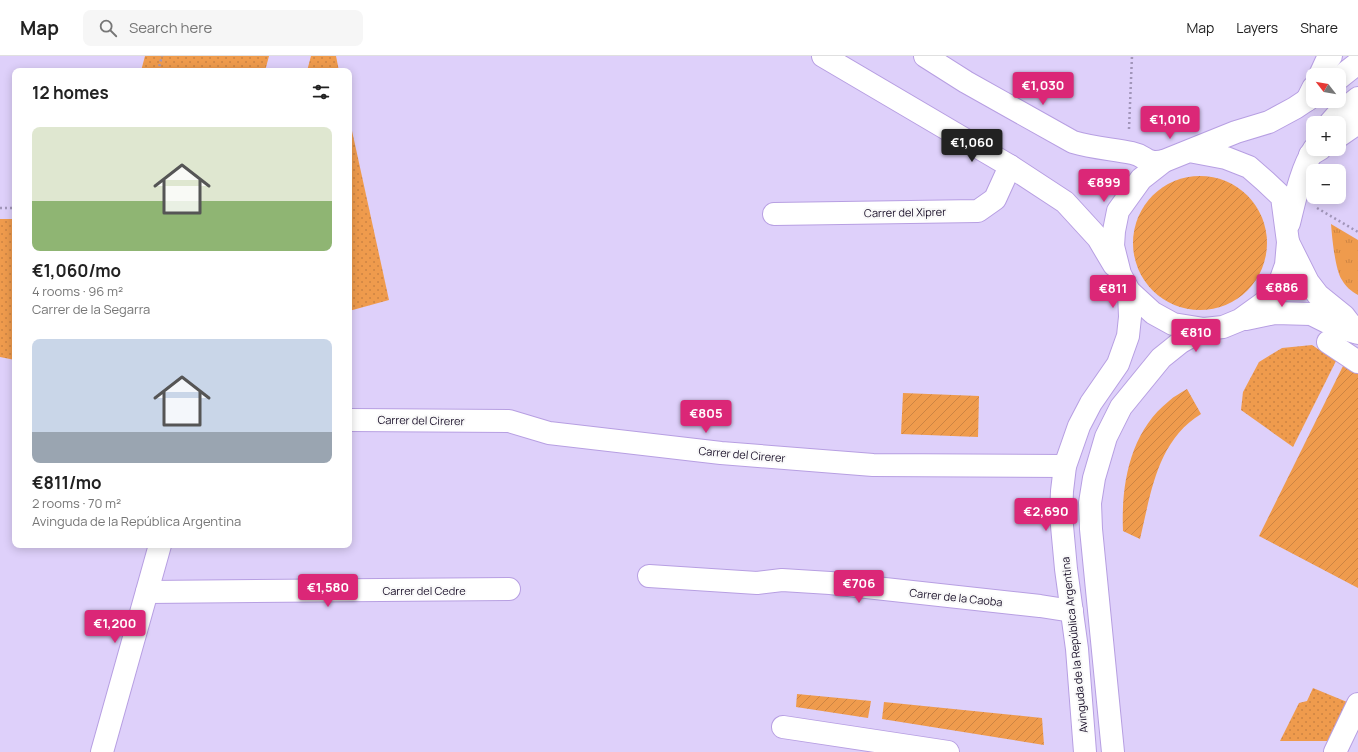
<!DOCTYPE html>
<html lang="en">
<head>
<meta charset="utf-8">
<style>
	:root { --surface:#fff; --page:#f6f6f6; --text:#222; --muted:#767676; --line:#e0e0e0; --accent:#db2777 }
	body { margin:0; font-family:Manrope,sans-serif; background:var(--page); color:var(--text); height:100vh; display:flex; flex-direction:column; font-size:15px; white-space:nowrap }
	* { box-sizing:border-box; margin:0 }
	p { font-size:13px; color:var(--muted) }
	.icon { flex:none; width:22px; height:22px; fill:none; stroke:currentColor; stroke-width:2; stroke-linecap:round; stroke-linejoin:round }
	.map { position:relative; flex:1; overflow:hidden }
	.details { position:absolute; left:12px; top:12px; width:340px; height:480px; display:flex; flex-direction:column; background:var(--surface); border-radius:8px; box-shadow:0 2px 10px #0003 }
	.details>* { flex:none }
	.needle { width:26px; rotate:301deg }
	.fabs { position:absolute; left:1306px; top:12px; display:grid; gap:8px }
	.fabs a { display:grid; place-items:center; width:40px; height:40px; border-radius:8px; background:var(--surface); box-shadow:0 2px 10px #0003; font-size:20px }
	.price { position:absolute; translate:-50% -34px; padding:0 9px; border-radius:4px; background:var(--accent); color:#fff; font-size:13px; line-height:26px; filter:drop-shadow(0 1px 2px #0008) }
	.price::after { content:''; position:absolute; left:50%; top:24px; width:12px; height:9px; margin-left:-6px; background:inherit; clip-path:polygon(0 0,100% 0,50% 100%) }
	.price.selected { background:#222; color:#fff }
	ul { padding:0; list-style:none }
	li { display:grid; align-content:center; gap:8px; height:212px; padding:0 20px }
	li span { display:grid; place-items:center; height:124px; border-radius:8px; color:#555 }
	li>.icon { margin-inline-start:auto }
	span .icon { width:72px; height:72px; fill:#fffc; stroke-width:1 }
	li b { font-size:17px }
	h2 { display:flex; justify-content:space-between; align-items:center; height:48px; padding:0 20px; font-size:17px }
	header { display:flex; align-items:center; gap:24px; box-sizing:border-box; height:56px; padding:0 20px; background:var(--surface); border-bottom:1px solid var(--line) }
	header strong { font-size:19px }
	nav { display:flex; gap:22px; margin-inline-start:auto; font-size:14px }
	.search { width:280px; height:36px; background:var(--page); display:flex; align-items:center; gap:10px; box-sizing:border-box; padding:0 14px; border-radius:8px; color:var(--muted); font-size:15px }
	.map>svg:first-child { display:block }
	.grass { fill:url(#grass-tufts) }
	.park { fill:url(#park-dots) }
	.garden { fill:url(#garden-furrows) }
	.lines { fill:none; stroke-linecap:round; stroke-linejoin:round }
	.minor-casing { stroke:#b79fe2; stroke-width:24 }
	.highway-casing { stroke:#b79fe2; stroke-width:24 }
	.path { stroke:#a195b9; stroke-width:2.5; stroke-dasharray:2 3; stroke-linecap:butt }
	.minor { stroke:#fff; stroke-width:22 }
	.highway { stroke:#fff; stroke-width:22 }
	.labels { text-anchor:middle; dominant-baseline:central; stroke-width:4; stroke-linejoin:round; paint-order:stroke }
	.street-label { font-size:11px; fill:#170d26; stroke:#f9f9f9 }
</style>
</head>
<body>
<header>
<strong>Map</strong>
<div class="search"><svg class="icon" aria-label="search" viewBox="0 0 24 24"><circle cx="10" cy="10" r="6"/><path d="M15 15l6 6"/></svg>Search here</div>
<nav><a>Map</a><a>Layers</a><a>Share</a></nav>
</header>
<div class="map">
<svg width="1358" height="696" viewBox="0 0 1358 696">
	<defs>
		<pattern id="grass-tufts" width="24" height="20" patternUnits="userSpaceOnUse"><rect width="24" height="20" fill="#ef9b4d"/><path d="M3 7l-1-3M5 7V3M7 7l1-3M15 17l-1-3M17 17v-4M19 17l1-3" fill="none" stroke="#cc8443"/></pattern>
		<pattern id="park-dots" width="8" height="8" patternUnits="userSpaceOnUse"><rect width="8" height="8" fill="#ef9b4d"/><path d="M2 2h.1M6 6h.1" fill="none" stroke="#cc8443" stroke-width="1.8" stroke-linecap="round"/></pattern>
		<pattern id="garden-furrows" width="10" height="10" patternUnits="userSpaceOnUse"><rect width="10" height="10" fill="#ef9b4d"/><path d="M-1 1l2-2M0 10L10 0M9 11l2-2" fill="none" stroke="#cc8443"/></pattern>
	</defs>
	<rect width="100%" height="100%" fill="#ded0fa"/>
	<!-- grass -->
	<path class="grass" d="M1331,168L1358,184V239C1351,235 1346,231 1342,224C1335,214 1332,180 1331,168Z"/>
	<!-- park -->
	<g class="park">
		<polygon points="145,0 269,0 265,15 141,15"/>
		<polygon points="311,0 336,0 339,15 307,15"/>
		<polygon points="349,61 389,244 349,255"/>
		<polygon points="0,163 15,163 15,304 0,301"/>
		<polygon points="1312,289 1336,305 1293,391 1241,354 1243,336 1259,306 1282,292"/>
		<polygon points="1313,632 1347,646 1328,685 1280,685 1299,647 1307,645"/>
	</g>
	<!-- garden -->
	<g class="garden">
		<circle cx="1200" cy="187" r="67"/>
		<polygon points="1344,308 1358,317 1358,532 1259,480"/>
		<path d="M1187,333L1201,358C1157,385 1151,437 1140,483L1123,475C1121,428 1130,376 1169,345C1174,340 1181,337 1187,333Z"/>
		<polygon points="903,337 979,340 978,381 901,378"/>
		<polygon points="797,638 871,645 868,662 796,651"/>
		<polygon points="884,646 1042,662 1044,689 882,663"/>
	</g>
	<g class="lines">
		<defs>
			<g id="minor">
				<polyline points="823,0 1010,110 1065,146 1098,182 1114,209"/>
				<path d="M925,0L966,26L1073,86C1093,92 1112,93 1132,97C1147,100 1145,109 1164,105"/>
				<polyline points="1339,22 1358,7"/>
				<polyline points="1330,67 1337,59 1358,42"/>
				<polyline points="1189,95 1226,102 1249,111 1265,125 1282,141 1288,186 1286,209 1281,223 1265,246 1240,264 1223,271 1204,273 1173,268 1153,257 1129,235 1120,218 1113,190 1114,175 1118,155 1141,123 1164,105 1236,76 1269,66 1295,52 1313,40"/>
				<polyline points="774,158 978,155 995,143 1010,110"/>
				<path d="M1289,167C1295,143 1301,113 1314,93"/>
				<polyline points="1288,186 1308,226 1318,239 1344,260 1356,276"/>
				<polyline points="1246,263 1275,257 1311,258 1337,271 1358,277"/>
				<polyline points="1328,286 1358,306"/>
				<polyline points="349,364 509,365 549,377 721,397 873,409 1065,410"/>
				<polyline points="649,520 757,527 782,524 830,527 1040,550 1072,555"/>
				<polyline points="147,536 509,533"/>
				<polyline points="783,671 948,696"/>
				<polyline points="102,696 160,489"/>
				<polyline points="1085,696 1077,593 1066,513 1061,459 1062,435 1065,410 1079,370 1091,347 1118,308 1128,280 1130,261 1129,235"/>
				<polyline points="1113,696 1091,473 1090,447 1094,422 1106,381 1121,351 1161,302 1181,286 1204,273"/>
				<polyline points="1335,696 1358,648"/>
			</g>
			<g id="highway">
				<polyline points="1320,19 1326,6 1331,0"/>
				<polyline points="1307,44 1313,32"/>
				<polyline points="1339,80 1358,67"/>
				<polyline points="1310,99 1320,93"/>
			</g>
		</defs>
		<!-- minor casing -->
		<use href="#minor" class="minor-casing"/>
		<!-- highway casing -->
		<use href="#highway" class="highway-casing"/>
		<!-- path -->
		<g class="path">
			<polyline points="158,15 162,0"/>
			<polyline points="1129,73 1132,0"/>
			<polyline points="0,152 15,152"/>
			<polyline points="1317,152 1358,176"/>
		</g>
		<!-- minor -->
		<use href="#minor" class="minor"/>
		<!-- highway -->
		<use href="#highway" class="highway"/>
	</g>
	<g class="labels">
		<!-- street labels -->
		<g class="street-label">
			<text transform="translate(905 156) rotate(-1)">Carrer del Xiprer</text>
			<text transform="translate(421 364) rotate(1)">Carrer del Cirerer</text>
			<text transform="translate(742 398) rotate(5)">Carrer del Cirerer</text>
			<text x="424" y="534">Carrer del Cedre</text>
			<text transform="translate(956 541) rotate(6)">Carrer de la Caoba</text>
			<text transform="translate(1074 589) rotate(-96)">Avinguda de la República Argentina</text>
		</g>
	</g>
</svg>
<div class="fabs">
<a><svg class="needle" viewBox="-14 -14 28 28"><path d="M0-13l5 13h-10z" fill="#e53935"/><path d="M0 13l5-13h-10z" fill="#767676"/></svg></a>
<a>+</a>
<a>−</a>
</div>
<b class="price" style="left:1043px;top:50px">€1,030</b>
<b class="price" style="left:1170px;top:84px">€1,010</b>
<b class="price selected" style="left:972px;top:107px">€1,060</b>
<b class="price" style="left:1104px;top:147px">€899</b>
<b class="price" style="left:1282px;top:252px">€886</b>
<b class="price" style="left:1113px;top:253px">€811</b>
<b class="price" style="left:1196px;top:297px">€810</b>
<b class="price" style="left:706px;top:378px">€805</b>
<b class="price" style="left:1046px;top:476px">€2,690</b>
<b class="price" style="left:859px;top:548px">€706</b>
<b class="price" style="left:328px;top:552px">€1,580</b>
<b class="price" style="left:115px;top:588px">€1,200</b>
<section class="details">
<h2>12 homes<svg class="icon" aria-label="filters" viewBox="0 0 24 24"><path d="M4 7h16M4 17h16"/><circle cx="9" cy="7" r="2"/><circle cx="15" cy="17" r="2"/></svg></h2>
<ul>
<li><span style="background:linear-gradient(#dfe7d0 60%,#8fb573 0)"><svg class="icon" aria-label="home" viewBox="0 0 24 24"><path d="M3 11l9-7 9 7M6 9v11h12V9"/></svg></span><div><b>€1,060/mo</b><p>4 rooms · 96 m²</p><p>Carrer de la Segarra</p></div></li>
<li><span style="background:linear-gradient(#c9d6e8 75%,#9aa5b1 0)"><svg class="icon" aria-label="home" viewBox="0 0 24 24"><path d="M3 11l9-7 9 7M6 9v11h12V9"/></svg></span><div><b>€811/mo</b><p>2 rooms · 70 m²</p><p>Avinguda de la República Argentina</p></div></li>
</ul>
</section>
</div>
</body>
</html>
